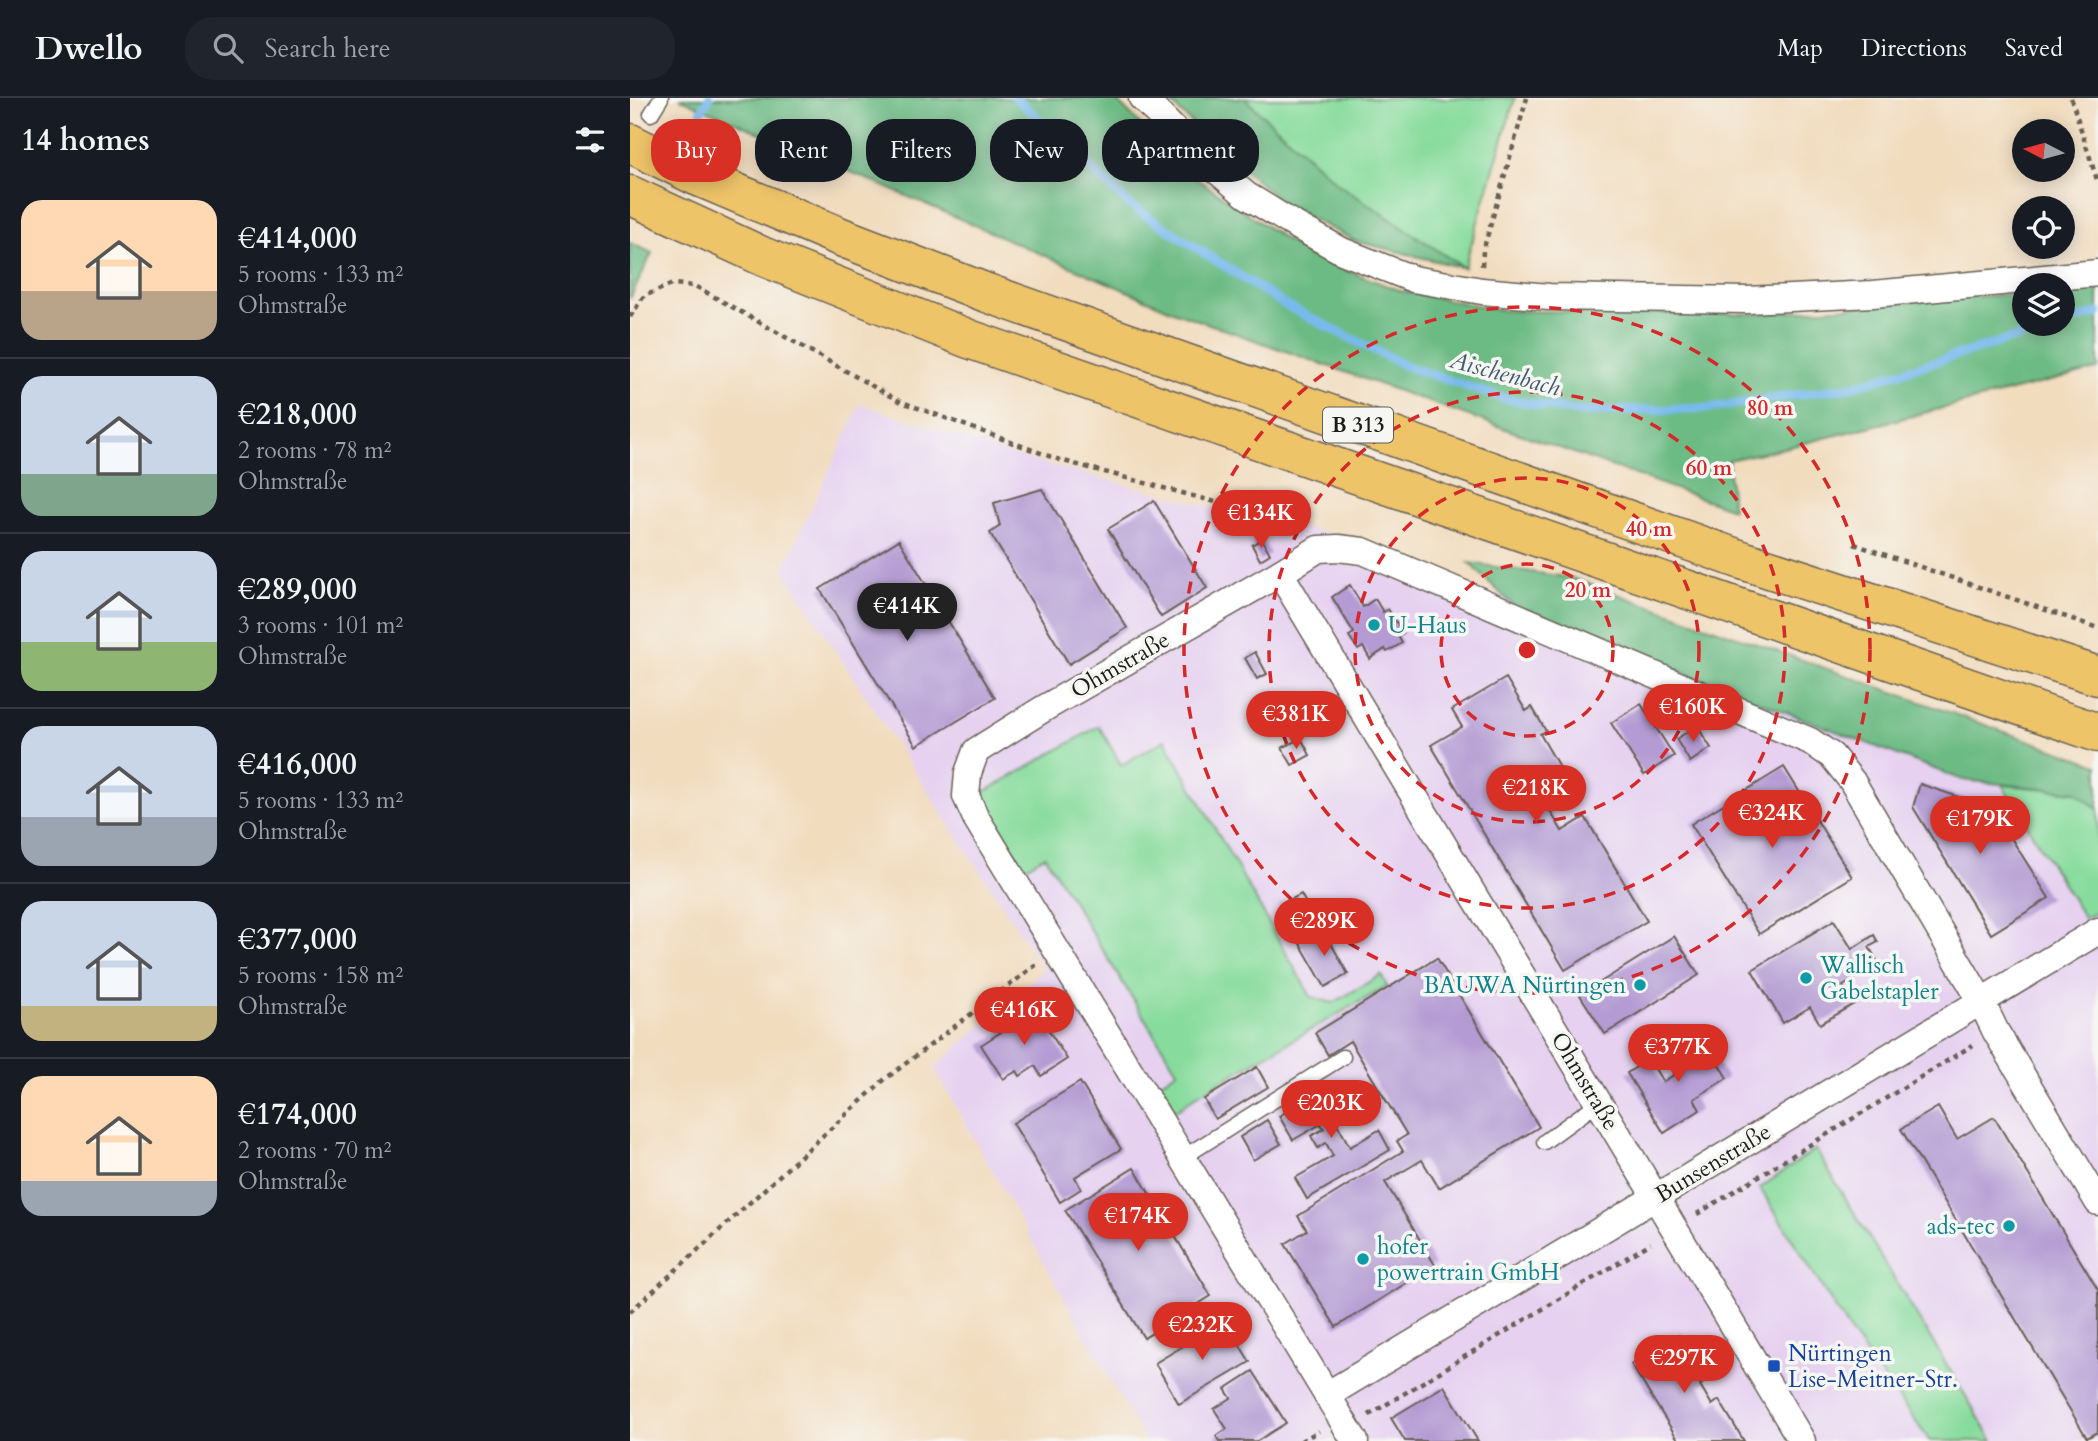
<!DOCTYPE html>
<html lang="en">
<head>
<meta charset="utf-8">
<style>
	:root { --surface:#171b24; --page:#20242c; --text:#f1f3f6; --muted:#9ea1a6; --line:#363941; --accent:#d93025 }
	body { margin:0; font-family:Cardo,serif; background:var(--page); color:var(--text); height:100vh; display:flex; flex-direction:column; font-size:26px; white-space:nowrap }
	* { box-sizing:border-box; margin:0 }
	p { font-size:23px; color:var(--muted) }
	.icon { flex:none; width:38px; height:38px; fill:none; stroke:currentColor; stroke-width:2; stroke-linecap:round; stroke-linejoin:round }
	.map { position:relative; flex:1; overflow:hidden }
	.details { display:flex; flex-direction:column; background:var(--surface); width:630px }
	.details>* { flex:none }
	.banner { position:absolute; left:21px; top:21px; width:665px; height:63px; display:flex; gap:14px }
	.needle { width:46px; rotate:276deg }
	.tools { position:absolute; left:1382px; top:21px; display:grid; gap:14px }
	.tools a { display:grid; place-items:center; width:63px; height:63px; border-radius:50%; background:var(--surface); box-shadow:0 4px 18px #0003; font-size:35px }
	.price { position:absolute; translate:-50% -60px; padding:0 16px; border-radius:24px; background:var(--accent); color:#fff; font-size:23px; line-height:46px; filter:drop-shadow(0 2px 4px #0008) }
	.price::after { content:''; position:absolute; left:50%; top:42px; width:21px; height:16px; margin-left:-10px; background:inherit; clip-path:polygon(0 0,100% 0,50% 100%) }
	.price.selected { background:#222; color:#fff }
	ul { padding:0; list-style:none }
	li { display:flex; align-items:center; gap:21px; height:175px; padding:0 21px }
	li+li { border-top:2px solid var(--line) }
	li span { display:grid; place-items:center; flex:none; width:196px; height:140px; border-radius:21px; color:#555 }
	li>.icon { margin-inline-start:auto }
	span .icon { width:84px; height:84px; fill:#fffc; stroke-width:1 }
	li b { font-size:30px }
	h2 { display:flex; justify-content:space-between; align-items:center; height:84px; padding:0 21px; font-size:30px }
	.tag { padding:0 24px; border-radius:28px; background:var(--surface); box-shadow:0 4px 18px #0003; font-size:24px; line-height:63px }
	.tag.selected { background:var(--accent); color:#fff }
	header { display:flex; align-items:center; gap:42px; box-sizing:border-box; height:98px; padding:0 35px; background:var(--surface); border-bottom:2px solid var(--line) }
	header strong { font-size:33px }
	nav { display:flex; gap:38px; margin-inline-start:auto; font-size:24px }
	.search { width:490px; height:63px; background:var(--page); display:flex; align-items:center; gap:18px; box-sizing:border-box; padding:0 24px; border-radius:28px; color:var(--muted); font-size:26px }
	main { display:flex; flex:1; min-height:0 }
	.map>svg:first-child { display:block }
	.built { fill:#e6d2f0 }
	.green { fill:#87db9c; stroke:#527c5c; stroke-width:2 }
	.forest { fill:#6dbb84; stroke:#446c50; stroke-width:2 }
	.lines { fill:none; stroke-linecap:round; stroke-linejoin:round }
	.stream { stroke:#79baee; stroke-width:9 }
	.building { fill:#b49bd3 }
	.service-casing { stroke:#675f55; stroke-width:17 }
	.minor-casing { stroke:#675f55; stroke-width:29 }
	.trunk-casing { stroke:#675f55; stroke-width:41 }
	.path { stroke:#675f55; stroke-width:4.5; stroke-dasharray:5 5; stroke-linecap:butt }
	.service { stroke:#fff; stroke-width:14 }
	.minor { stroke:#fff; stroke-width:26 }
	.trunk { stroke:#eec469; stroke-width:38 }
	.ring { fill:none; stroke:#d62828; stroke-width:3.5; stroke-dasharray:12 9 }
	.culture-dot { fill:#0f9aa8; stroke:#f6f6f2; stroke-width:2.5 }
	.transit-dot { fill:#1a4fb4; stroke:#f6f6f2; stroke-width:2.5 }
	.labels { text-anchor:middle; dominant-baseline:central; stroke-width:7; stroke-linejoin:round; paint-order:stroke }
	.shield { fill:#f6f6f2; stroke:#5d5d5c; stroke-width:2 }
	.shield-label { font-size:21px; font-weight:bold; fill:#1c1c1c }
	.culture-label { font-size:23px; fill:#0d838f; stroke:#f6f6f2; text-anchor:start }
	.street-label { font-size:23px; fill:#1c1c1c; stroke:#f6f6f2 }
	.transit-label { font-size:23px; fill:#164399; stroke:#f6f6f2; text-anchor:start }
	.water-label { font-size:24px; font-style:italic; fill:#415b70; stroke:#f6f6f2 }
	.centre { fill:#d62828; stroke:#f6f6f2; stroke-width:3.5 }
	.ring-label { font-size:21px; text-anchor:middle; font-weight:bold; fill:#d62828; stroke:#f6f6f2; stroke-width:7; stroke-linejoin:round; paint-order:stroke }
</style>
</head>
<body>
<header>
<strong>Dwello</strong>
<div class="search"><svg class="icon" aria-label="search" viewBox="0 0 24 24"><circle cx="10" cy="10" r="6"/><path d="M15 15l6 6"/></svg>Search here</div>
<nav><a>Map</a><a>Directions</a><a>Saved</a></nav>
</header>
<main>
<section class="details">
<h2>14 homes<svg class="icon" aria-label="filters" viewBox="0 0 24 24"><path d="M4 7h16M4 17h16"/><circle cx="9" cy="7" r="2"/><circle cx="15" cy="17" r="2"/></svg></h2>
<ul>
<li><span style="background:linear-gradient(#ffd9b3 65%,#b9a48a 0)"><svg class="icon" aria-label="home" viewBox="0 0 24 24"><path d="M3 11l9-7 9 7M6 9v11h12V9"/></svg></span><div><b>€414,000</b><p>5 rooms · 133 m²</p><p>Ohmstraße</p></div></li>
<li><span style="background:linear-gradient(#c9d6e8 70%,#7fa58c 0)"><svg class="icon" aria-label="home" viewBox="0 0 24 24"><path d="M3 11l9-7 9 7M6 9v11h12V9"/></svg></span><div><b>€218,000</b><p>2 rooms · 78 m²</p><p>Ohmstraße</p></div></li>
<li><span style="background:linear-gradient(#c9d6e8 65%,#8fb573 0)"><svg class="icon" aria-label="home" viewBox="0 0 24 24"><path d="M3 11l9-7 9 7M6 9v11h12V9"/></svg></span><div><b>€289,000</b><p>3 rooms · 101 m²</p><p>Ohmstraße</p></div></li>
<li><span style="background:linear-gradient(#c9d6e8 65%,#9aa5b1 0)"><svg class="icon" aria-label="home" viewBox="0 0 24 24"><path d="M3 11l9-7 9 7M6 9v11h12V9"/></svg></span><div><b>€416,000</b><p>5 rooms · 133 m²</p><p>Ohmstraße</p></div></li>
<li><span style="background:linear-gradient(#c9d6e8 75%,#c2b280 0)"><svg class="icon" aria-label="home" viewBox="0 0 24 24"><path d="M3 11l9-7 9 7M6 9v11h12V9"/></svg></span><div><b>€377,000</b><p>5 rooms · 158 m²</p><p>Ohmstraße</p></div></li>
<li><span style="background:linear-gradient(#ffd9b3 75%,#9aa5b1 0)"><svg class="icon" aria-label="home" viewBox="0 0 24 24"><path d="M3 11l9-7 9 7M6 9v11h12V9"/></svg></span><div><b>€174,000</b><p>2 rooms · 70 m²</p><p>Ohmstraße</p></div></li>
</ul>
</section>
<div class="map">
<svg width="1468" height="1343" viewBox="0 0 1468 1343">
	<rect width="100%" height="100%" fill="#f6f6f2"/>
	<filter id="ink" filterUnits="userSpaceOnUse"><feTurbulence type="fractalNoise" baseFrequency=".0143" numOctaves="2"/><feDisplacementMap in="SourceGraphic" scale="14" xChannelSelector="R" yChannelSelector="G"/><feConvolveMatrix kernelMatrix="1 2 1 2 8 2 1 2 1" color-interpolation-filters="sRGB"/></filter>
	<filter id="wash" filterUnits="userSpaceOnUse"><feTurbulence type="fractalNoise" baseFrequency=".00686" numOctaves="4" result="noise"/><feDisplacementMap in="SourceGraphic" scale="28" xChannelSelector="R" yChannelSelector="G"/><feGaussianBlur stdDeviation="1.57" result="paint"/><feColorMatrix in="noise" values="0 0 0 0 0 0 0 0 0 0 0 0 0 0 0 0 0 1.4 0 .05"/><feComposite in="paint" operator="in"/></filter>
	<g filter="url(#wash)">
		<rect width="100%" height="100%" fill="#f1dcbe"/>
		<!-- built -->
		<polygon class="built" points="230,306 390,359 597,413 707,437 1373,686 1468,678 1468,1343 515,1343 304,970 414,871 153,472"/>
		<!-- green -->
		<g class="green">
			<polygon points="614,0 885,0 834,170 708,86"/>
			<polygon points="469,628 491,667 535,642 681,899 703,905 751,877 757,888 569,996 545,1013 527,987 547,973 415,758 394,770 351,696"/>
			<polygon points="1372,687 1447,694 1468,711 1468,814 1454,820"/>
			<polygon points="1186,1051 1186,1052 1363,1343 1300,1343 1219,1232 1130,1090"/>
		</g>
		<!-- forest -->
		<g class="forest">
			<polygon points="49,0 484,0 561,77 681,159 771,193 876,213 1129,216 1395,195 1395,226 1433,226 1433,193 1468,190 1468,271 1159,349 1098,362 1102,411 548,215"/>
			<polygon points="536,0 614,0 708,86 834,170 725,143 655,107 567,30"/>
			<polygon points="0,145 22,155 0,201"/>
			<polygon points="839,465 942,480 1468,667 1468,711 1446,694 1333,682 887,511"/>
		</g>
		<g class="lines">
			<!-- stream -->
			<g class="stream">
				<polyline points="386,0 500,107 655,207 776,268 872,300 948,314 1080,310 1224,288 1431,226"/>
				<polyline points="71,14 79,0"/>
				<polyline points="1433,225 1468,215"/>
			</g>
		</g>
		<g id="blocks">
			<!-- building -->
			<g class="building">
				<polygon points="412,391 497,530 439,566 360,435 370,428 364,405"/>
				<polygon points="524,403 577,490 531,519 478,431"/>
				<polygon points="632,441 640,456 630,462 622,447"/>
				<polygon points="269,442 365,600 286,648 190,491"/>
				<polygon points="720,487 733,509 745,501 753,514 758,511 773,535 768,538 772,545 757,554 755,551 740,561 733,549 728,552 719,538 724,535 702,499"/>
				<polygon points="625,554 637,576 627,581 615,560"/>
				<polygon points="876,580 896,613 902,609 916,633 910,636 946,698 920,713 932,733 955,719 1017,823 935,872 801,647 832,629 822,612"/>
				<polygon points="1011,606 1044,658 1014,677 981,625"/>
				<polygon points="1067,628 1081,650 1060,664 1046,641"/>
				<polygon points="671,640 680,657 662,667 652,650"/>
				<polygon points="1154,669 1222,779 1129,836 1061,726"/>
				<polygon points="1290,686 1362,710 1419,800 1361,836 1283,709"/>
				<polygon points="671,796 680,813 658,825 649,808"/>
				<polygon points="1204,822 1222,851 1244,837 1248,844 1239,849 1249,866 1213,888 1224,906 1190,926 1180,909 1153,925 1122,872"/>
				<polygon points="693,831 718,876 695,889 669,844"/>
				<polygon points="1044,838 1069,877 975,936 950,897"/>
				<polygon points="807,860 909,1029 809,1090 792,1062 755,1084 805,1167 706,1229 655,1146 677,1132 668,1118 773,1053 767,1043 777,1037 720,943 698,957 685,935"/>
				<polygon points="404,910 437,961 411,978 405,968 390,978 387,973 373,981 351,947 371,934 369,932"/>
				<polygon points="1072,939 1097,980 1064,1001 1070,1012 1034,1035 997,975 1019,961 1033,984 1045,976 1036,962"/>
				<polygon points="627,969 638,989 585,1021 574,1001"/>
				<polygon points="450,984 491,1051 445,1079 451,1091 430,1104 383,1025"/>
				<polygon points="713,986 727,1012 706,1024 720,1049 749,1032 760,1052 677,1101 665,1080 703,1058 696,1045 688,1050 681,1038 694,1031 691,1026 663,1042 649,1018 679,1000 681,1004"/>
				<polygon points="1308,1009 1327,1041 1364,1019 1468,1192 1468,1334 1457,1340 1271,1031"/>
				<polygon points="637,1022 651,1046 623,1062 610,1039"/>
				<polygon points="504,1070 581,1198 514,1240 435,1112"/>
				<polygon points="595,1223 620,1264 549,1306 525,1265"/>
				<polygon points="1049,1237 1077,1283 1070,1287 1082,1307 1089,1302 1114,1343 1049,1343 1001,1266"/>
				<polygon points="623,1273 656,1325 627,1343 589,1343 586,1338 597,1331 584,1311 601,1300 595,1291"/>
				<polygon points="814,1288 848,1343 775,1343 761,1320"/>
			</g>
		</g>
	</g>
	<g filter="url(#ink)">
		<use href="#blocks" fill-opacity="0" stroke="#675f55" stroke-width="2"/>
		<g class="lines">
			<defs>
				<g id="service">
					<polyline points="21,16 31,0"/>
					<polyline points="914,1044 968,1005"/>
					<polyline points="552,1060 713,959"/>
				</g>
				<g id="minor">
					<polyline points="512,0 579,66 616,97 660,124 712,153 783,181 852,193 919,199 1117,202 1243,196 1468,175"/>
					<polyline points="650,475 688,451 708,450 733,453 1180,643 1202,658 1222,683 1351,903 1366,934 1468,1104"/>
					<polyline points="697,1297 1468,833"/>
					<polyline points="725,1343 346,720 336,698 338,675 346,653 413,611 650,475 1172,1343"/>
				</g>
				<g id="trunk">
					<polyline points="0,45 62,76 211,139 357,195 1115,463 1468,578"/>
					<polyline points="0,97 134,159 339,241 1468,635"/>
				</g>
			</defs>
			<!-- service casing -->
			<use href="#service" class="service-casing"/>
			<!-- minor casing -->
			<use href="#minor" class="minor-casing"/>
			<!-- trunk casing -->
			<use href="#trunk" class="trunk-casing"/>
			<!-- path -->
			<g class="path">
				<polyline points="1441,0 1468,85"/>
				<polyline points="852,168 853,153 897,0"/>
				<polyline points="0,219 14,198 43,186 65,188 269,303 430,362 619,413 648,423 666,432"/>
				<polyline points="1224,446 1468,530"/>
				<polyline points="1067,1116 1343,947"/>
				<polyline points="0,1214 254,982 406,867"/>
				<polyline points="739,1317 1021,1145"/>
				<polyline points="671,1343 689,1333"/>
			</g>
			<!-- service -->
			<use href="#service" class="service"/>
			<!-- minor -->
			<use href="#minor" class="minor"/>
			<!-- trunk -->
			<use href="#trunk" class="trunk"/>
		</g>
	</g>
	<!-- distance rings -->
	<g class="ring">
		<circle cx="897" cy="552" r="86"/>
		<circle cx="897" cy="552" r="172"/>
		<circle cx="897" cy="552" r="258"/>
		<circle cx="897" cy="552" r="343"/>
	</g>
	<!-- markers -->
	<g class="culture-dot">
		<circle cx="744" cy="527" r="7"/>
		<circle cx="1176" cy="880" r="7"/>
		<circle cx="1010" cy="887" r="7"/>
		<circle cx="1379" cy="1128" r="7"/>
		<circle cx="733" cy="1161" r="7"/>
	</g>
	<rect class="transit-dot" x="1137" y="1261" width="14" height="14" rx="3.5"/>
	<g class="labels">
		<!-- shield labels -->
		<rect class="shield" x="693" y="309.5" width="70" height="35" rx="5"/>
		<g class="shield-label">
			<text x="728" y="327">B 313</text>
		</g>
		<!-- culture labels -->
		<g class="culture-label">
			<text x="758" y="527">U-Haus</text>
			<text x="1190" y="867">Wallisch<tspan x="1190" dy="26">Gabelstapler</tspan></text>
			<text x="996" y="887" text-anchor="end">BAUWA Nürtingen</text>
			<text x="1365" y="1128" text-anchor="end">ads-tec</text>
			<text x="747" y="1148">hofer<tspan x="747" dy="26">powertrain GmbH</tspan></text>
		</g>
		<!-- street labels -->
		<g class="street-label">
			<text transform="translate(490 567) rotate(-30)">Ohmstraße</text>
			<text transform="translate(955 983) rotate(59)">Ohmstraße</text>
			<text transform="translate(1083 1065) rotate(-31)">Bunsenstraße</text>
		</g>
		<!-- transit labels -->
		<g class="transit-label">
			<text x="1158" y="1255">Nürtingen<tspan x="1158" dy="26">Lise-Meitner-Str.</tspan></text>
		</g>
		<!-- water labels -->
		<g class="water-label">
			<text transform="translate(875 276) rotate(15)">Aischenbach</text>
		</g>
	</g>
	<circle cx="897" cy="552" r="10" class="centre"/>
	<g class="ring-label">
		<text x="1140" y="317">80 m</text>
		<text x="1079" y="377">60 m</text>
		<text x="1019" y="438">40 m</text>
		<text x="958" y="499">20 m</text>
	</g>
</svg>
<div class="tools">
<a><svg class="needle" viewBox="-14 -14 28 28"><path d="M0-13l5 13h-10z" fill="#e53935"/><path d="M0 13l5-13h-10z" fill="#9ea1a6"/></svg></a>
<a><svg class="icon" aria-label="locate" viewBox="0 0 24 24"><circle cx="12" cy="12" r="6"/><path d="M12 2v4M12 18v4M2 12h4M18 12h4"/></svg></a>
<a><svg class="icon" aria-label="layers" viewBox="0 0 24 24"><path d="M12 4l9 5-9 5-9-5zM3 14l9 5 9-5"/></svg></a>
</div>
<b class="price" style="left:631px;top:452px">€134K</b>
<b class="price selected" style="left:277px;top:545px">€414K</b>
<b class="price" style="left:1063px;top:646px">€160K</b>
<b class="price" style="left:666px;top:653px">€381K</b>
<b class="price" style="left:906px;top:727px">€218K</b>
<b class="price" style="left:1142px;top:752px">€324K</b>
<b class="price" style="left:1350px;top:758px">€179K</b>
<b class="price" style="left:694px;top:860px">€289K</b>
<b class="price" style="left:394px;top:949px">€416K</b>
<b class="price" style="left:1048px;top:986px">€377K</b>
<b class="price" style="left:701px;top:1042px">€203K</b>
<b class="price" style="left:508px;top:1155px">€174K</b>
<b class="price" style="left:572px;top:1264px">€232K</b>
<b class="price" style="left:1054px;top:1297px">€297K</b>
<div class="banner">
<a class="tag selected">Buy</a>
<a class="tag">Rent</a>
<a class="tag">Filters</a>
<a class="tag">New</a>
<a class="tag">Apartment</a>
</div>
</div>
</main>
</body>
</html>
